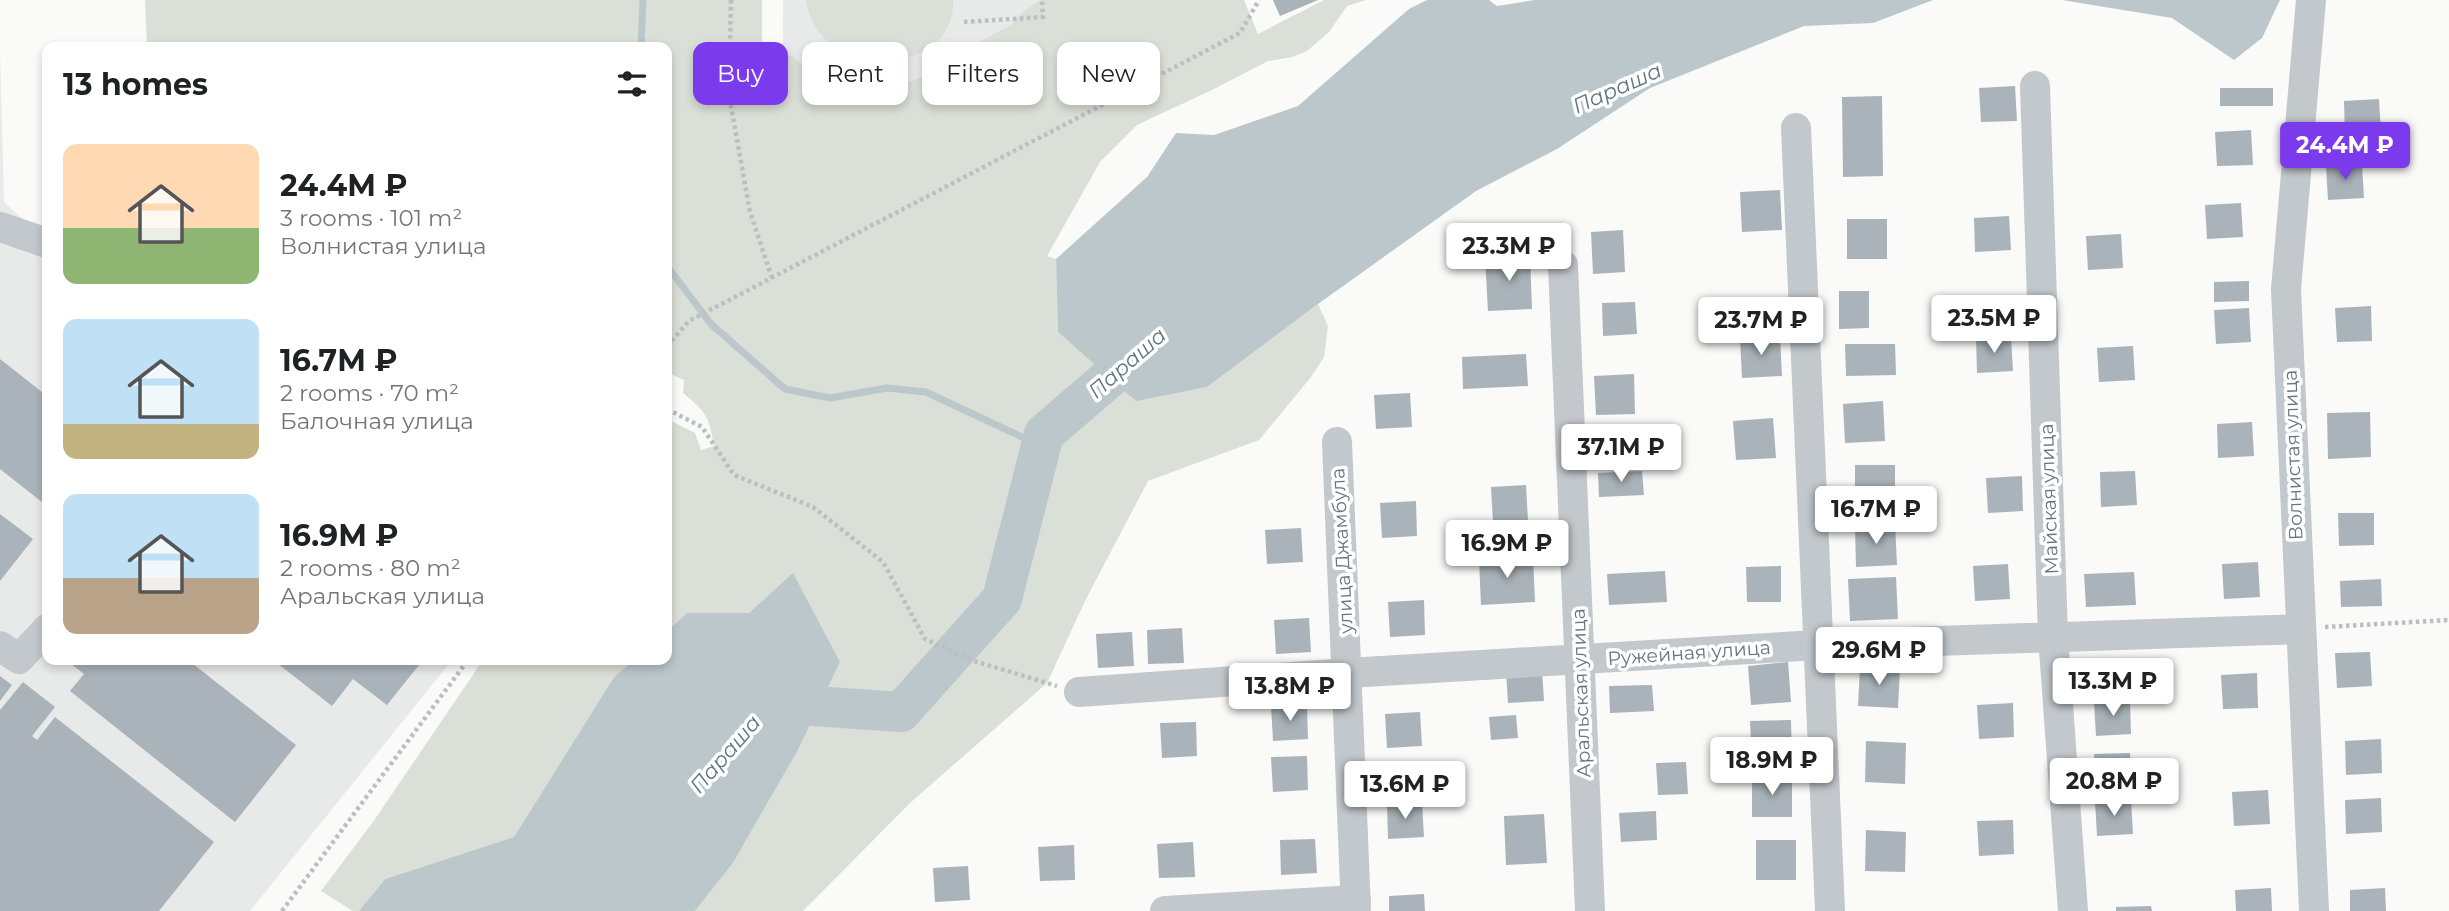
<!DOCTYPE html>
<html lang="en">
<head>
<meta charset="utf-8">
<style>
	:root { --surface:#fff; --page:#f2f2f2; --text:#202124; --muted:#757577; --accent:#7c3aed }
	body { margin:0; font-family:Montserrat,sans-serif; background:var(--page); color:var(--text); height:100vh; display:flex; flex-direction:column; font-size:26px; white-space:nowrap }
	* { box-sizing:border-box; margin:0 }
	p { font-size:23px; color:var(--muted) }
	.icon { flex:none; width:38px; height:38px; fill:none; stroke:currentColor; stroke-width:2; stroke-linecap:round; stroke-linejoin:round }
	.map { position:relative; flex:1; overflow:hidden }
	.panel { position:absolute; left:42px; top:42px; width:630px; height:623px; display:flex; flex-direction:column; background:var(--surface); border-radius:14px; box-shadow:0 4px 10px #0003 }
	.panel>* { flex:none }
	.guide { position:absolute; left:693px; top:42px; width:665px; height:63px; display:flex; gap:14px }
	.price { position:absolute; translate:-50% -60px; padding:0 16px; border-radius:7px; background:#fff; color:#222; font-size:23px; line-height:46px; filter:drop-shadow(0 2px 4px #0008) }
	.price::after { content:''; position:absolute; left:50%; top:42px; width:21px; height:16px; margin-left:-10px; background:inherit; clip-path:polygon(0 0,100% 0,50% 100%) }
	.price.selected { background:var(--accent); color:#fff }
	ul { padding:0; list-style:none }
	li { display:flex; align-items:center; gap:21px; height:175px; padding:0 21px }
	li span { display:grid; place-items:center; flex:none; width:196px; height:140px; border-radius:14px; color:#555 }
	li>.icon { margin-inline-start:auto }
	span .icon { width:84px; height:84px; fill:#fffc; stroke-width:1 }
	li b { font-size:30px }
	h2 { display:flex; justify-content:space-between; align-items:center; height:84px; padding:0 21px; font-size:30px }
	.tag { padding:0 24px; border-radius:14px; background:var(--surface); box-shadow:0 4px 10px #0003; font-size:24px; line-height:63px }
	.tag.selected { background:var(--accent); color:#fff }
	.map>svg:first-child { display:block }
	.built { fill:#e8e9e9 }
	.green { fill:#dadfd7 }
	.water { fill:#bbc7cb }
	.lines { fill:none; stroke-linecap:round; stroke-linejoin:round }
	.stream { stroke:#bbc7cb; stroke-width:7 }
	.river { stroke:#bbc7cb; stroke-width:40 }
	.building { fill:#aab3b9 }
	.path { stroke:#bbbfc2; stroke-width:4.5; stroke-dasharray:3.5 3.5; stroke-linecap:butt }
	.minor { stroke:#c3c8cc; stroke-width:30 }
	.labels { text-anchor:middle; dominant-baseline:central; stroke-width:7; stroke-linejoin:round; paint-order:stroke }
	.street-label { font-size:19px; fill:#657683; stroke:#fff }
	.water-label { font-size:21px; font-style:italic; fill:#60757c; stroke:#fff }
</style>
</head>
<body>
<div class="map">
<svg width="2449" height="911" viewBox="0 0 2449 911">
	<rect width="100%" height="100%" fill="#fafaf8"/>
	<!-- built -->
	<g class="built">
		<polygon points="783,0 1133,0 782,161"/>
		<polygon points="0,51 4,202 47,241 47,660 452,660 250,911 0,911"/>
	</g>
	<!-- green -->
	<g class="green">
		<path d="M145,0H762V43L793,57L807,68L855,95L892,87L947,70L967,49L1011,25L1022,13L1040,0H1244L1258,34L1324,0H1366L1347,6L1329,32L1307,51L1292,57L1268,61L1212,90L1137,125L1100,162L1047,256L1056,259L1058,332L1136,400L1207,387L1318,304L1328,326L1324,357L1311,377L1259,440L1148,481L1086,599L1047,683L910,803L803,911H695L733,863L798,750L840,662L793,574L749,613H687L667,631V419L695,433L701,450L714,446C709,416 706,412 683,393L684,380L667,372V47H147Z"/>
		<path d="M806,0H953C957,77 818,86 806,0Z"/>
		<polygon points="483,660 634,660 614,677 514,837 385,879 359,911 353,911 321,891 373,822"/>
	</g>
	<!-- water -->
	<g class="water">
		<polygon points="1427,0 1489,0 1497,6 1535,0 1933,0 1873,23 1804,26 1650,88 1557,149 1476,191 1318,304 1207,387 1136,401 1058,332 1056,259 1147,177 1176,133 1214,135 1298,106 1409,9"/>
		<polygon points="2062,0 2280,0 2262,38 2234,60 2172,18"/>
		<polygon points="793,573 840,662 798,750 733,863 695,911 359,911 385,879 514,837 614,677 634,660 667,660 667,631 687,613 749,613"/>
	</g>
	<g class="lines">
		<!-- stream -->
		<g class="stream">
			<polyline points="641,47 643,0"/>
			<polyline points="667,266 711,324 785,389 830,398 887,388 926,392 1041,446"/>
		</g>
		<!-- river -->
		<polyline class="river" points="765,708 769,703 901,712 1002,599 1044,434 1152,341"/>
	</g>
	<!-- building -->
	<g class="building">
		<polygon points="1273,0 1318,0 1280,16"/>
		<polygon points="2015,86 2017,121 1981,122 1979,88"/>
		<rect x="2220" y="88" width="53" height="18"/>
		<polygon points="1882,96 1883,176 1843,177 1842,97"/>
		<polygon points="2379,99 2381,134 2345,136 2344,101"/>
		<polygon points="2251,130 2253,165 2217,166 2215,132"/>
		<polygon points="2362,164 2364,198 2328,200 2326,166"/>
		<polygon points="1780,190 1782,230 1742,232 1740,192"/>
		<polygon points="2241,203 2243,237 2207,239 2205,205"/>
		<polygon points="2009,216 2011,250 1975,252 1974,218"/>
		<rect x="1847" y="219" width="40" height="40"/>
		<polygon points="1623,230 1625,272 1593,274 1591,232"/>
		<polygon points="2121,234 2123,268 2088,270 2086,236"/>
		<polygon points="1530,255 1532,309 1488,311 1485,257"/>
		<polygon points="2249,281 2249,301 2214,302 2214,282"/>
		<polygon points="1839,291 1869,291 1869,328 1839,329"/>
		<polygon points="1635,302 1637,334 1603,336 1602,303"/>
		<polygon points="2371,306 2372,341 2337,342 2335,308"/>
		<polygon points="2249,308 2251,342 2216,344 2214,310"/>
		<polygon points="1780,336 1782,376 1742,378 1740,338"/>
		<polygon points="2011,337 2013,371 1977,373 1976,338"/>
		<polygon points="1845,344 1895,344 1896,375 1846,376"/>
		<polygon points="2133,346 2135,380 2099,382 2097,348"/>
		<polygon points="1526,354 1528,386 1463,389 1462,357"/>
		<polygon points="0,359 47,396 47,506 0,469"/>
		<polygon points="1634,374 1635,414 1596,415 1594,376"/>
		<polygon points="1410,393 1412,427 1376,429 1374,395"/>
		<polygon points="1883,401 1885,441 1845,443 1843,404"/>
		<polygon points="2370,412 2371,457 2328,459 2327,413"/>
		<polygon points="1773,418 1776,458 1736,460 1733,421"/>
		<polygon points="2252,422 2254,456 2218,458 2217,424"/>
		<rect x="1855" y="465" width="40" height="40"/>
		<polygon points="1642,471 1644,495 1599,497 1598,473"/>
		<polygon points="2135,471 2137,505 2101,507 2100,472"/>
		<polygon points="2022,476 2023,511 1988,513 1986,478"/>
		<polygon points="1526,485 1529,539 1494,540 1491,487"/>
		<polygon points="1416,501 1417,536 1382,538 1380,503"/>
		<polygon points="2338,513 2374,513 2374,545 2339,546"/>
		<polygon points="0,514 33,539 0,581"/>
		<polygon points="1895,524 1897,565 1856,567 1855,526"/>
		<polygon points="1301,528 1303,562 1267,564 1265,530"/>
		<polygon points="1533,556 1535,602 1481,605 1479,559"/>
		<polygon points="2258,562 2260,597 2224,599 2222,564"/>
		<polygon points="2008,564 2010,599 1975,601 1973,566"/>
		<polygon points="1781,566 1781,602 1747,602 1746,567"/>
		<polygon points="1665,571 1667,602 1609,605 1607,574"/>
		<polygon points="2134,572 2136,605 2086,607 2084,574"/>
		<polygon points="1896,577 1898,619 1850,621 1848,579"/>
		<polygon points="2381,579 2382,606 2341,607 2340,581"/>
		<polygon points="1424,600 1425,635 1390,637 1388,602"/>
		<polygon points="1309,618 1311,652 1276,654 1274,620"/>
		<polygon points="1182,628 1184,663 1148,664 1147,630"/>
		<polygon points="1132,632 1134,666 1098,668 1096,634"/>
		<polygon points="2370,652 2372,686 2337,688 2335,653"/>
		<polygon points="73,660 188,660 296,745 235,822 70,691 84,674 70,663"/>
		<polygon points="273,660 423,660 387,705 353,679 332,706"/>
		<polygon points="1788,662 1791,702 1751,705 1748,666"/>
		<polygon points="1860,667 1900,668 1898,708 1858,706"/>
		<polygon points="1542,670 1544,701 1508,703 1506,671"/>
		<polygon points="2257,673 2258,708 2223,709 2221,675"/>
		<polygon points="0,676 12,685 0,701"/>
		<polygon points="23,682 55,707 32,736 37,740 55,717 214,842 159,911 0,911 0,710"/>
		<polygon points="1652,685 1654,711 1610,713 1609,686"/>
		<polygon points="2130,700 2131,734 2096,736 2094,702"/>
		<polygon points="2013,703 2014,737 1979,739 1977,705"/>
		<polygon points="1307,705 1308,739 1273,741 1271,706"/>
		<polygon points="1420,712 1422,746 1387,748 1385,714"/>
		<polygon points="1516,715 1518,738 1491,740 1489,717"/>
		<polygon points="1791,720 1792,760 1752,762 1750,721"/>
		<polygon points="1196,722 1197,756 1162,758 1160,723"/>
		<polygon points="2381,739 2382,773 2346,775 2345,741"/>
		<polygon points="1866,741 1906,743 1905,784 1865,782"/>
		<polygon points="2130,753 2132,787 2096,789 2094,754"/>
		<polygon points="1307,756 1308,790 1273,792 1271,757"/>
		<polygon points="1686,762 1688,794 1658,795 1656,763"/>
		<rect x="1752" y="778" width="40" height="39"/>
		<polygon points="2268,790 2270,824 2234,826 2232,792"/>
		<polygon points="2381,798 2382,832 2346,834 2345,800"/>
		<polygon points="2131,800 2133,834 2097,836 2095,801"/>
		<polygon points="1422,803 1424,837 1388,839 1387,805"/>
		<polygon points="1656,811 1657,840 1621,842 1619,813"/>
		<polygon points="1544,814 1547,863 1506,865 1504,816"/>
		<polygon points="2013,820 2014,854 1979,856 1977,821"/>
		<polygon points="1866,830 1906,832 1905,872 1865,871"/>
		<polygon points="1315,839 1317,873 1281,875 1280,840"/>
		<rect x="1756" y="840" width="40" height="40"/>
		<polygon points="1193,842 1195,877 1159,878 1157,844"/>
		<polygon points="1074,845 1075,880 1040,881 1038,847"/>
		<polygon points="968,866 970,900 935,902 933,868"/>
		<polygon points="2271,888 2272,911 2236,911 2235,890"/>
		<polygon points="2385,888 2386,911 2350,911 2350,890"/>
		<polygon points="1424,894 1425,911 1389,911 1389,896"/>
		<polygon points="2151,906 2152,911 2116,911 2116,907"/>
	</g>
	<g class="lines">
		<!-- path -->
		<g class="path">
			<polyline points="731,0 729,95 750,212 772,278"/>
			<polyline points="964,22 1043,17 1042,0"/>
			<polyline points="667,346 689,321 1240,33 1259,0"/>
			<polyline points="667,409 702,427 734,475 813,507 883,562 925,639 974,661 1057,686"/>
			<polyline points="2325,627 2449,620"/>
			<polyline points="282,911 468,660"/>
		</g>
		<!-- minor -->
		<g class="minor">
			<polyline points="2311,0 2286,289 2314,911"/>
			<polyline points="2035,86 2053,636 2073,911"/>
			<polyline points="1796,128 1830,911"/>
			<polyline points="0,227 47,243"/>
			<polyline points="1563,265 1590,911"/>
			<polyline points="1337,442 1356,911"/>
			<polyline points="0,646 19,659 47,629"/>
			<polyline points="1079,692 1348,673 1818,645 2300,629"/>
			<polyline points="1165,911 1356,900"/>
		</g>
	</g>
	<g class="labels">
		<!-- street labels -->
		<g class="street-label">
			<text transform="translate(2293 455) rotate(-92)">Волнистая улица</text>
			<text transform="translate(2049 499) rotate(-92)">Майская улица</text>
			<text transform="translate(1342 551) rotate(-93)">улица Джамбула</text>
			<text transform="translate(1689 653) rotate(-4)">Ружейная улица</text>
			<text transform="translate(1581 693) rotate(-92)">Аральская улица</text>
		</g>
		<!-- water labels -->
		<g class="water-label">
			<text transform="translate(1617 88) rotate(-24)">Параша</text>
			<text transform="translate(1127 363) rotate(-41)">Параша</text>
			<text transform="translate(725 754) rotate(-49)">Параша</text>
		</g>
	</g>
</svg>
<b class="price selected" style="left:2345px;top:182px">24.4M ₽</b>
<b class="price" style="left:1509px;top:283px">23.3M ₽</b>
<b class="price" style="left:1994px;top:355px">23.5M ₽</b>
<b class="price" style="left:1761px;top:357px">23.7M ₽</b>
<b class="price" style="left:1621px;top:484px">37.1M ₽</b>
<b class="price" style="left:1876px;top:546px">16.7M ₽</b>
<b class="price" style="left:1507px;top:580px">16.9M ₽</b>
<b class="price" style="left:1879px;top:687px">29.6M ₽</b>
<b class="price" style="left:2113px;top:718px">13.3M ₽</b>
<b class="price" style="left:1290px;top:723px">13.8M ₽</b>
<b class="price" style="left:1772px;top:797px">18.9M ₽</b>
<b class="price" style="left:2114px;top:818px">20.8M ₽</b>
<b class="price" style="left:1405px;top:821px">13.6M ₽</b>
<div class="guide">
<a class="tag selected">Buy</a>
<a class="tag">Rent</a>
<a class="tag">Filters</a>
<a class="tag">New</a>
</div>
<section class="panel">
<h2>13 homes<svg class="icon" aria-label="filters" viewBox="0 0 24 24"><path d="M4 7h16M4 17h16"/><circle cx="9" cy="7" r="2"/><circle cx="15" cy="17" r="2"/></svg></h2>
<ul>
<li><span style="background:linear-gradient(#ffd9b3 60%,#8fb573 0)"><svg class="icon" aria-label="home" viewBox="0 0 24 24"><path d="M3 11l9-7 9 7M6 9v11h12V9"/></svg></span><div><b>24.4M ₽</b><p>3 rooms · 101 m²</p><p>Волнистая улица</p></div></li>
<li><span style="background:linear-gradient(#bfe0f5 75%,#c2b280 0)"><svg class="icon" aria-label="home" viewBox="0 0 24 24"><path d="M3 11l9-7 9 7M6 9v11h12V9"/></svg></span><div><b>16.7M ₽</b><p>2 rooms · 70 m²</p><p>Балочная улица</p></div></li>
<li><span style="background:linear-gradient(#bfe0f5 60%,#b9a48a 0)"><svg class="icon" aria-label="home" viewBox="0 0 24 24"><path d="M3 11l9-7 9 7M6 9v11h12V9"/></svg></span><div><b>16.9M ₽</b><p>2 rooms · 80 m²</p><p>Аральская улица</p></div></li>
</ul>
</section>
</div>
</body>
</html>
